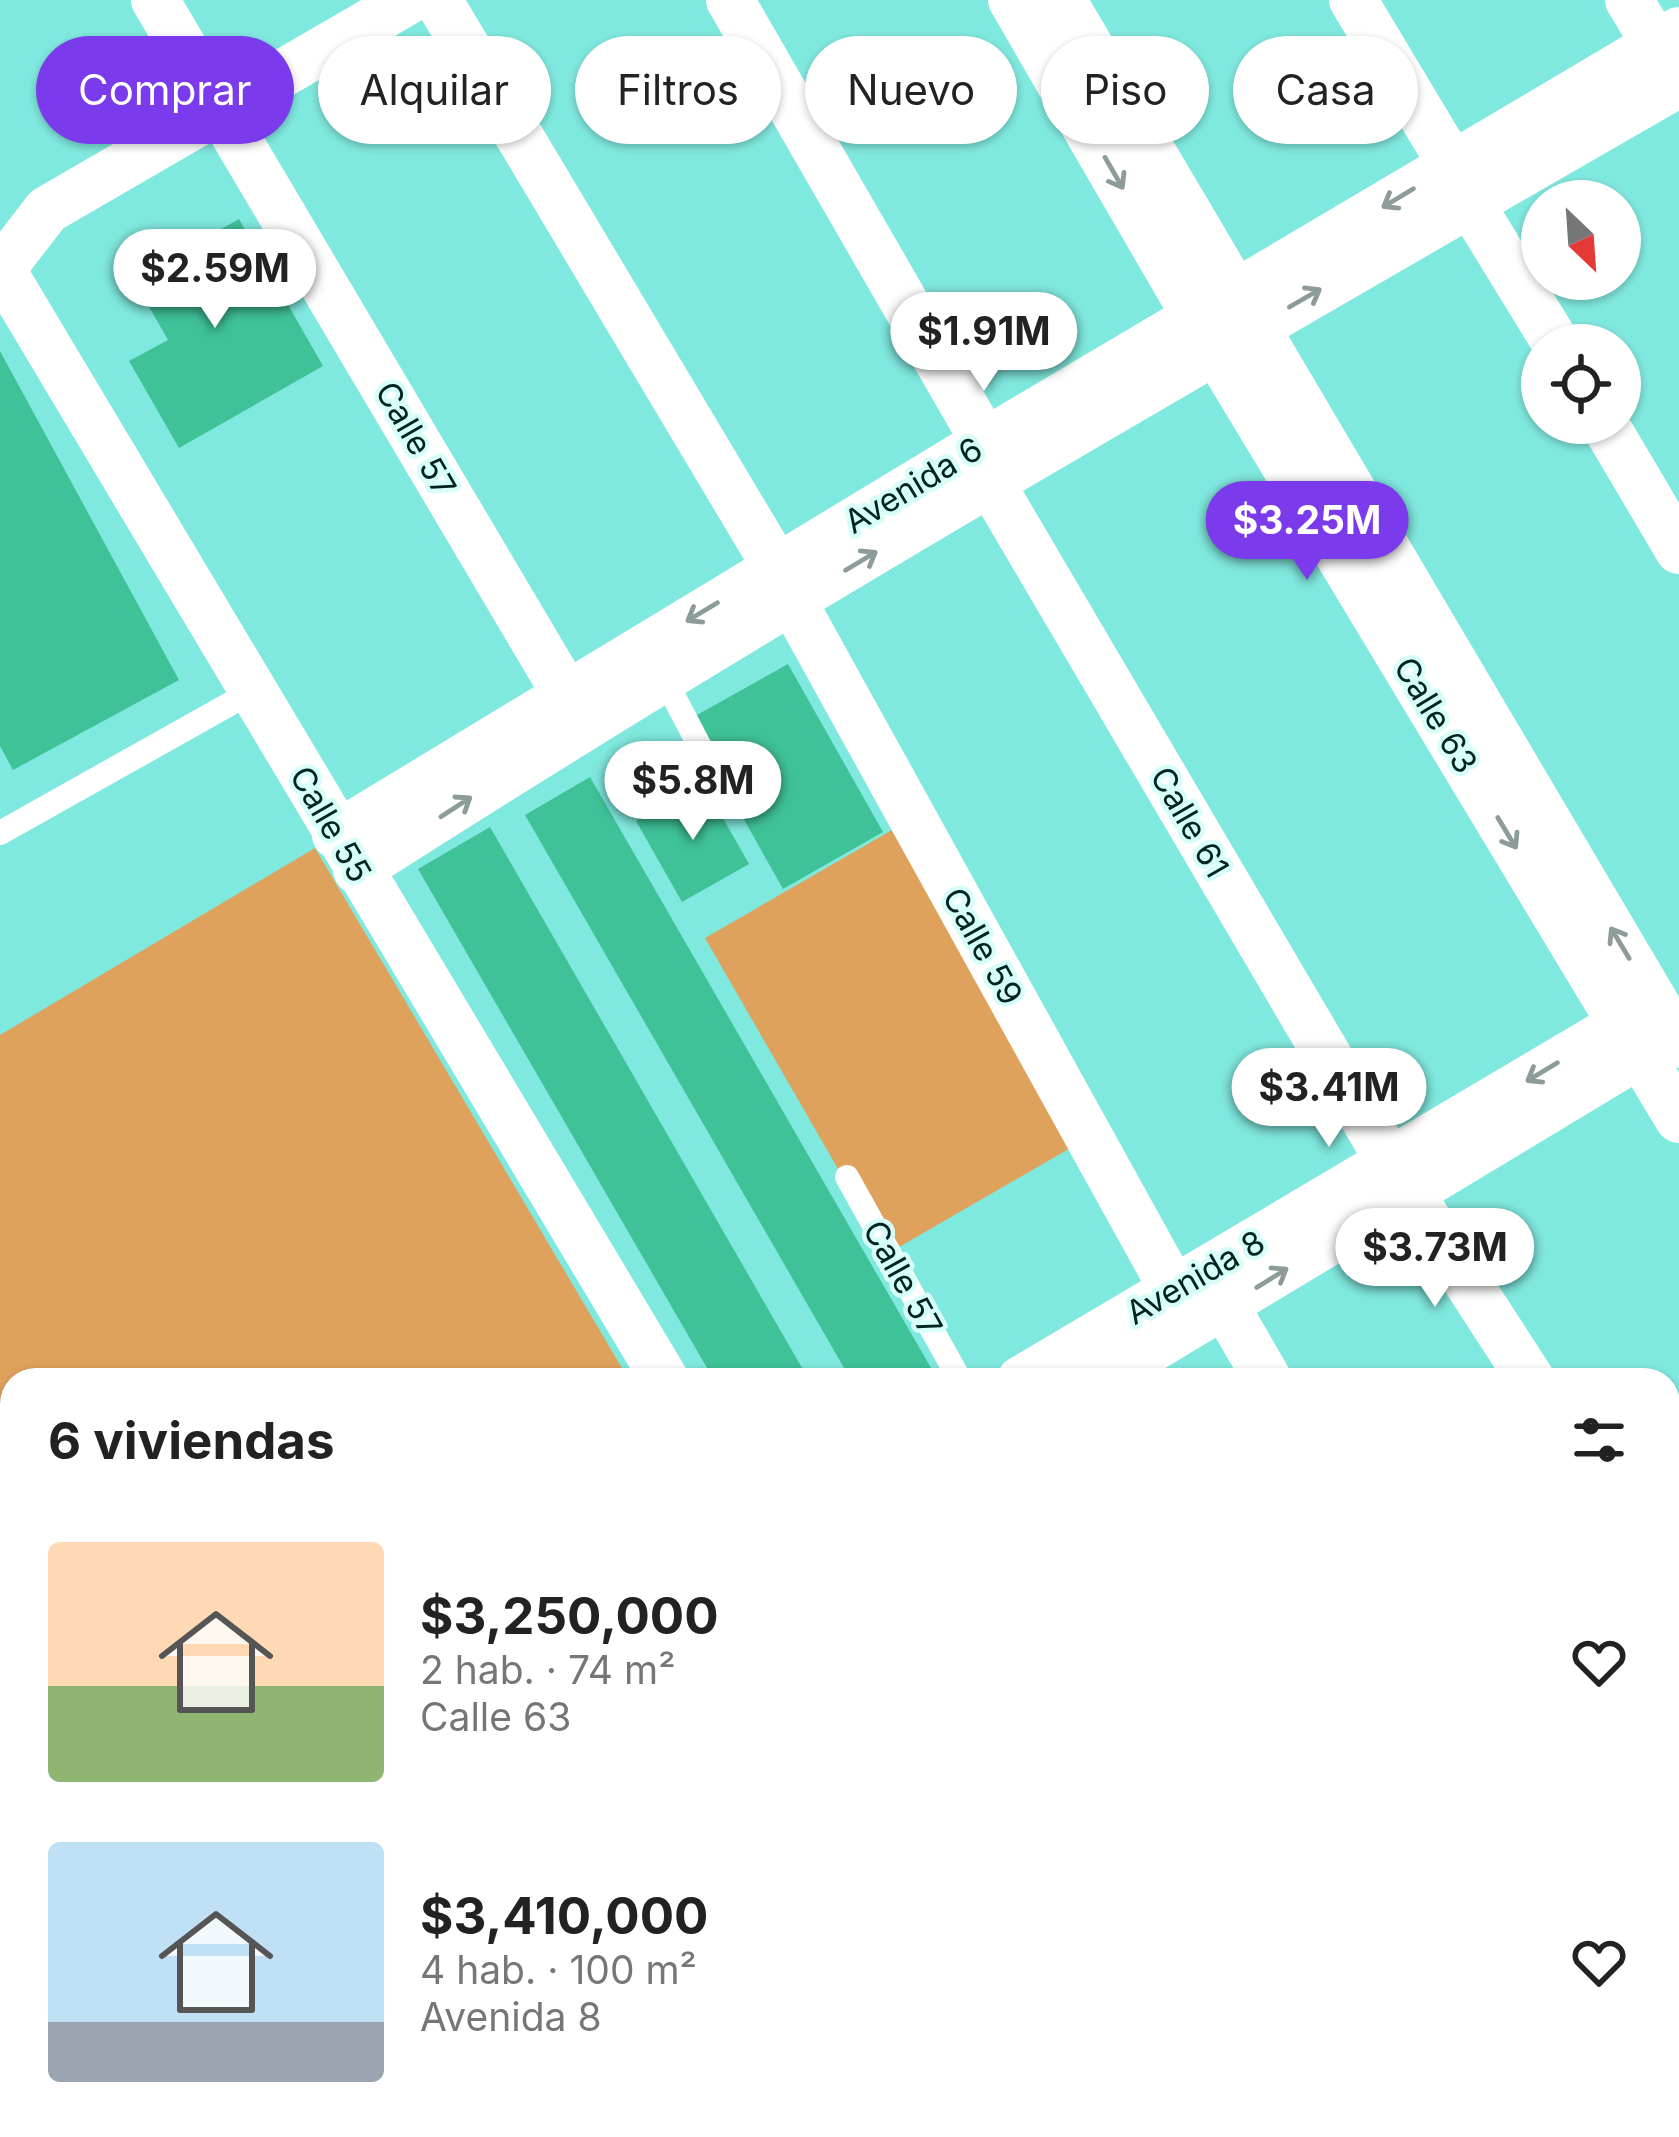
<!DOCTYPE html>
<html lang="es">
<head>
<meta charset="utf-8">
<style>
	:root { --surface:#fff; --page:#f2f2f2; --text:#222; --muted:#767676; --accent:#7c3aed }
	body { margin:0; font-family:Inter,sans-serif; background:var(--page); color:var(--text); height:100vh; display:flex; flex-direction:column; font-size:45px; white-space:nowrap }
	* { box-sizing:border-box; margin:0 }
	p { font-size:39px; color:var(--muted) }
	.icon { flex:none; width:66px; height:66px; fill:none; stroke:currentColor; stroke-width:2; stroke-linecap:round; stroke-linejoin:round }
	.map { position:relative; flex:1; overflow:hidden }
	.side { position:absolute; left:0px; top:1368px; width:1680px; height:771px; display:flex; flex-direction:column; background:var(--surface); border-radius:36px 36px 0 0; box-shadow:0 3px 9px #0004 }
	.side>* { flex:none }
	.guide { position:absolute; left:36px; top:36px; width:1608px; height:108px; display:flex; gap:24px }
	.needle { width:78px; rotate:155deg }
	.controls { position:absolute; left:1521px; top:180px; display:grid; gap:24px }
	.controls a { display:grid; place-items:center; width:120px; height:120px; border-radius:50%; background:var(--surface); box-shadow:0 3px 9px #0004; font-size:60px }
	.price { position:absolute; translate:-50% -102px; padding:0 27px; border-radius:42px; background:#fff; color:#222; font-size:39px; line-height:78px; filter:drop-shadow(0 3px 6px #0008) }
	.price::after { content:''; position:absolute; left:50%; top:72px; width:36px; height:27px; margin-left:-18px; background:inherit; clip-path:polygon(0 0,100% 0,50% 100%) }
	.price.on { background:var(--accent); color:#fff }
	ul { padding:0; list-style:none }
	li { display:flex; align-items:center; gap:36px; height:300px; padding:0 48px }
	li span { display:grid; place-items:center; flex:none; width:336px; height:240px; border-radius:12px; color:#555 }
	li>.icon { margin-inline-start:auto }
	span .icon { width:144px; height:144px; fill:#fffc; stroke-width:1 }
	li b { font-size:51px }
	h2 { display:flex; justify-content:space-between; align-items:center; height:144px; padding:0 48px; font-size:51px }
	.chip { padding:0 42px; border-radius:54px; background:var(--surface); box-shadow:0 3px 9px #0004; font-size:42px; line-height:108px }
	.chip.on { background:var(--accent); color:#fff }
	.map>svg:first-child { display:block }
	.green { fill:#dfa25d }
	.building { fill:#3fc298 }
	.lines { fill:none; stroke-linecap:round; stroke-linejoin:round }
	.lane { stroke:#fff; stroke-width:24 }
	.street { stroke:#fff; stroke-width:48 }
	.oneway { stroke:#8d9c9b }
	.labels { text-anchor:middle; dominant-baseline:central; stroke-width:9; stroke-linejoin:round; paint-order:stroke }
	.street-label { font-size:33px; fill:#012421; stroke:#d7fef9 }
</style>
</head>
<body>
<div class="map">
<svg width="1679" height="2137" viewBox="0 0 1679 2137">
	<rect width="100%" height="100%" fill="#80e9df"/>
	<!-- green -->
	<g class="green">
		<polygon points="892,830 1074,1146 887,1254 705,938"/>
		<polygon points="315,848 629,1380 12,1380 12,2127 493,2127 499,2137 0,2137 0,1035"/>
	</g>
	<!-- building -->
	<g class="building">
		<polygon points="239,219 323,366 179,448 129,361 168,340 122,259 173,230 184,250"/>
		<polygon points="0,351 179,680 13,770 0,746"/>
		<polygon points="788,664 883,832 783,889 688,720"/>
		<polygon points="590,777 938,1380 851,1380 525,815"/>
		<polygon points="703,783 749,864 682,902 636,821"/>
		<polygon points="490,827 809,1380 714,1380 418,869"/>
	</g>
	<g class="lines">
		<!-- lane -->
		<g class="lane">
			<polyline points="636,799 707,760 665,680"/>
			<polyline points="0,833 253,691"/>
			<polyline points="847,1177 960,1380"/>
		</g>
		<!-- street -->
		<g class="street">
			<polyline points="155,0 566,694"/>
			<polyline points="438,0 777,568"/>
			<polyline points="730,0 985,442"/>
			<polyline points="1012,0 1216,351 1679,1119"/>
			<polyline points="1062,0 1679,1044"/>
			<polyline points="1353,0 1452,165"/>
			<polyline points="1629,0 1656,45"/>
			<polyline points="1470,203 1557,345"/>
			<polyline points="0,267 665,1380"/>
			<polyline points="0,271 47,210 409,0"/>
			<polyline points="1604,423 1679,550"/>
			<polyline points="990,482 1390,1162"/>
			<polyline points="793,602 1173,1289"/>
			<polyline points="336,835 985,442 1679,31"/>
			<path d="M357,870C789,593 1235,339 1679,83"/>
			<polyline points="1410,1193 1531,1380"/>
			<polyline points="1225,1306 1268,1380"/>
			<polyline points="1021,1380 1649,1008"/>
			<polyline points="1099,1380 1665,1039"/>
			<polyline points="1668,1590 1679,1606"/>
			<polyline points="1668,1823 1679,1817"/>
			<polyline points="1668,2060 1679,2079"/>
			<polyline points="1420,2127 1426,2137"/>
			<polyline points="1124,2137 1141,2127"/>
		</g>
	</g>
	<!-- one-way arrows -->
	<defs><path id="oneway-shaft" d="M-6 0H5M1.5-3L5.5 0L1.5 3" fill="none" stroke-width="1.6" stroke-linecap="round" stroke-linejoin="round" transform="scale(3)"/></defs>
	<g class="oneway">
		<use href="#oneway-shaft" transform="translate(1114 173) rotate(60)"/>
		<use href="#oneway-shaft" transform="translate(1398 198) rotate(149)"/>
		<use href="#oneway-shaft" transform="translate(1305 298) rotate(-30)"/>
		<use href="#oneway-shaft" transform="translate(861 561) rotate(-31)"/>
		<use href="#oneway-shaft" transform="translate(702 612) rotate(149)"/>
		<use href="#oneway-shaft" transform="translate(456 807) rotate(-33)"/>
		<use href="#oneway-shaft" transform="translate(1507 833) rotate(59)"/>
		<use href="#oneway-shaft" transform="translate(1620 943) rotate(-121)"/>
		<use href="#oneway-shaft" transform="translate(1542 1072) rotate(149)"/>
		<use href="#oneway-shaft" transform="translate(1272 1278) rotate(-32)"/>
	</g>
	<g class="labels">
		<!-- street labels -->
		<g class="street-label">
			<text transform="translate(416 439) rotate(60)">Calle 57</text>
			<text transform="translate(913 485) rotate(-31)">Avenida 6</text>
			<text transform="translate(1436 715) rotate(59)">Calle 63</text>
			<text transform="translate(1190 822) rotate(60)">Calle 61</text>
			<text transform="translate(331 824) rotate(60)">Calle 55</text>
			<text transform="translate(983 946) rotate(61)">Calle 59</text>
			<text transform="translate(1195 1277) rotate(-30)">Avenida 8</text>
			<text transform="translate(903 1278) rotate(61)">Calle 57</text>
		</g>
	</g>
</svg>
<div class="controls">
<a><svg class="needle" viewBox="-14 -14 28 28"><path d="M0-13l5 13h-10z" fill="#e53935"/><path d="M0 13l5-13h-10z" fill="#767676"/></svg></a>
<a><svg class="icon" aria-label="locate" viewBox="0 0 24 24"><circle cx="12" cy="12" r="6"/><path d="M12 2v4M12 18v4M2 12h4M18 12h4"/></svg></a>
</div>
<b class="price" style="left:215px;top:331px">$2.59M</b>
<b class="price" style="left:984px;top:394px">$1.91M</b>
<b class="price on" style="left:1307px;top:583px">$3.25M</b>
<b class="price" style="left:693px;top:843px">$5.8M</b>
<b class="price" style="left:1329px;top:1150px">$3.41M</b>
<b class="price" style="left:1435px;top:1310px">$3.73M</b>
<div class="guide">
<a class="chip on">Comprar</a>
<a class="chip">Alquilar</a>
<a class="chip">Filtros</a>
<a class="chip">Nuevo</a>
<a class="chip">Piso</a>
<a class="chip">Casa</a>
</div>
<section class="side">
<h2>6 viviendas<svg class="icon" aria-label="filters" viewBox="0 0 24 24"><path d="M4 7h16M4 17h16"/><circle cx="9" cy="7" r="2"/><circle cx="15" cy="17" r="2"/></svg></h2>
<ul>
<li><span style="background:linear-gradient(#ffd9b3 60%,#8fb573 0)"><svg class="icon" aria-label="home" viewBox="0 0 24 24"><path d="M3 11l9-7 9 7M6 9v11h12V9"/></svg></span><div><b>$3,250,000</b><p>2 hab. · 74 m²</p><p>Calle 63</p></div><svg class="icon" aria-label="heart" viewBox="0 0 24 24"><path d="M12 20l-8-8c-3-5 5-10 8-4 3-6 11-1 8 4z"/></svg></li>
<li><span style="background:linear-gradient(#bfe0f5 75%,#9aa5b1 0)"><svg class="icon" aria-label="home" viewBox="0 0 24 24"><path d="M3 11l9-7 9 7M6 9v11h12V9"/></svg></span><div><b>$3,410,000</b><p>4 hab. · 100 m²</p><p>Avenida 8</p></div><svg class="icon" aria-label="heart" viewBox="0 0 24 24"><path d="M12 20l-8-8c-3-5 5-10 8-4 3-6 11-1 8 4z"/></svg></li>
</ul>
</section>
</div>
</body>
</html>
